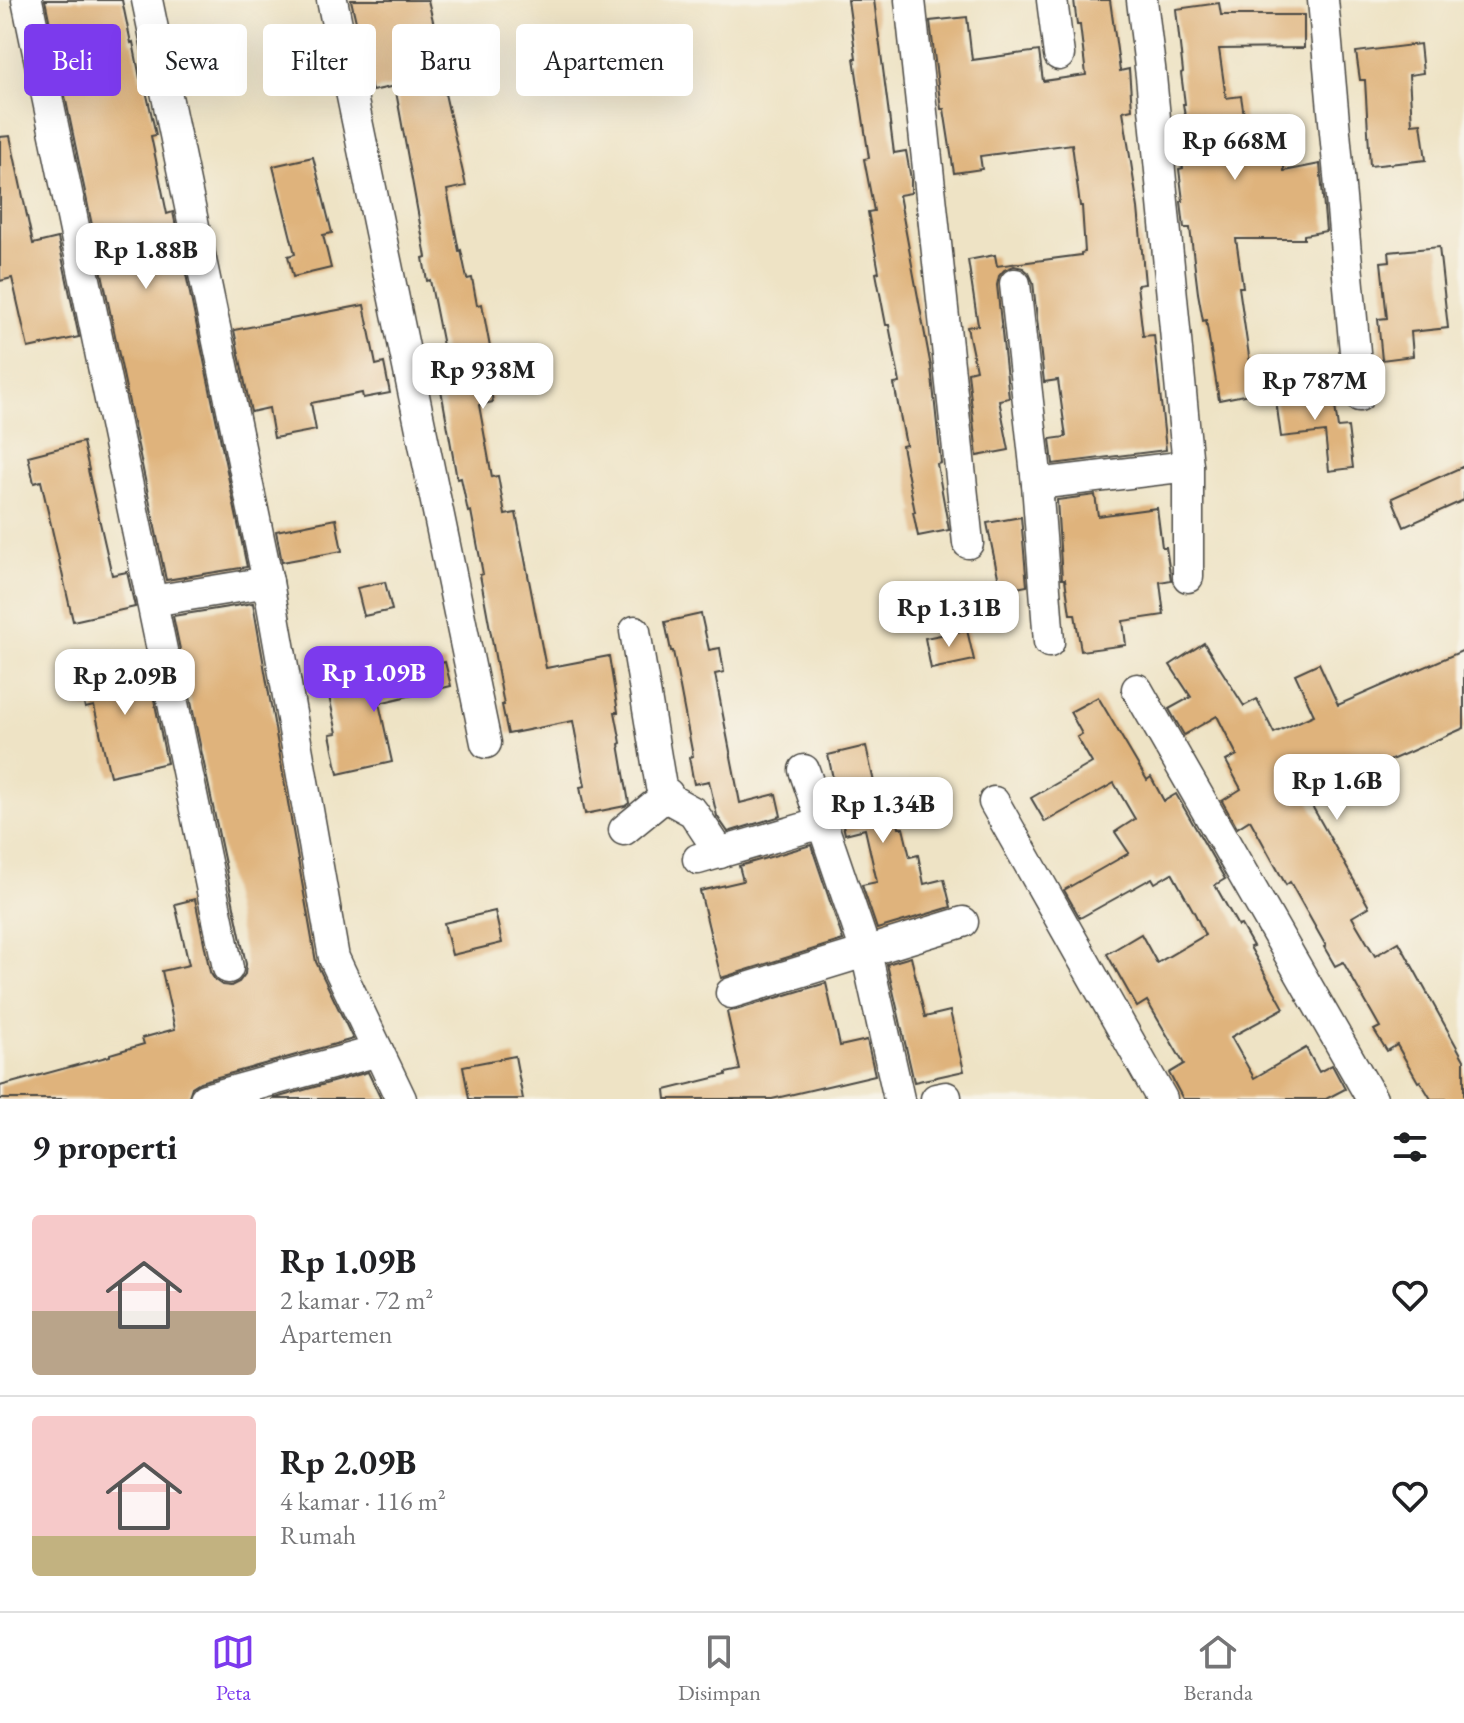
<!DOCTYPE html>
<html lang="id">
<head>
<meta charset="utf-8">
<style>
	:root { --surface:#fff; --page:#f2f2f2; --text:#202124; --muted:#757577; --line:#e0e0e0; --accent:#7c3aed }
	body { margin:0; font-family:"EB Garamond",serif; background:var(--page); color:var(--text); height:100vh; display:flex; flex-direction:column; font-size:30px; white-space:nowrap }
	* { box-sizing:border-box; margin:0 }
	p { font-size:26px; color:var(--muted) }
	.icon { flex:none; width:44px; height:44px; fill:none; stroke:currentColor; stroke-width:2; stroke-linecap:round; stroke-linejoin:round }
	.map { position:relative; height:1099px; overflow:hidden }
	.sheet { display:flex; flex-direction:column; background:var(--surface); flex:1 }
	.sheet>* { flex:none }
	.guide { position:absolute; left:24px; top:24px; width:800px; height:72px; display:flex; gap:16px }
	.price { position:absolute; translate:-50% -68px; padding:0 18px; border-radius:16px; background:#fff; color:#222; font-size:26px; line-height:52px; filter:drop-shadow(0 2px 4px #0008) }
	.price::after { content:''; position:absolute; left:50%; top:48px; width:24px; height:18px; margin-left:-12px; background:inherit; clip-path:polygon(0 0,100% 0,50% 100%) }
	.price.current { background:var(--accent); color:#fff }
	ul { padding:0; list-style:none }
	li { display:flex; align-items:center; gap:24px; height:200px; padding:0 32px }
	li+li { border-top:2px solid var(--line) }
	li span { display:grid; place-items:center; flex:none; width:224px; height:160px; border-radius:8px; color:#555 }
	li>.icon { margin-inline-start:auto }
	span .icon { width:96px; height:96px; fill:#fffc; stroke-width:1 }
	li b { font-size:34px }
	h2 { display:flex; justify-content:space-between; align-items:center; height:96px; padding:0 32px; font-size:34px }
	.chip { padding:0 28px; border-radius:8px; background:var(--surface); box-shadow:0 8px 32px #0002; font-size:28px; line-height:72px }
	.chip.current { background:var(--accent); color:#fff }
	.tabs { display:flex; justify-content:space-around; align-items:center; height:112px; border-top:2px solid var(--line); background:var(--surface); font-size:22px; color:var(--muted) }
	.tabs a { display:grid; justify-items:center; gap:4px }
	.tabs .current { color:var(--accent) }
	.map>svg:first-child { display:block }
	.building { fill:#dfb37c }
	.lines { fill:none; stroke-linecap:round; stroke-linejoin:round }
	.minor-casing { stroke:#484742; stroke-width:33 }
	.minor { stroke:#fff; stroke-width:30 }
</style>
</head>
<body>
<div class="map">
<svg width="1464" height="1099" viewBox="0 0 1464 1099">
	<rect width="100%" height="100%" fill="#f7f3e8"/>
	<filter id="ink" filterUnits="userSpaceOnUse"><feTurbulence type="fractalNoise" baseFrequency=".0125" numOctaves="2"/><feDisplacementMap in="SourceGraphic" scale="16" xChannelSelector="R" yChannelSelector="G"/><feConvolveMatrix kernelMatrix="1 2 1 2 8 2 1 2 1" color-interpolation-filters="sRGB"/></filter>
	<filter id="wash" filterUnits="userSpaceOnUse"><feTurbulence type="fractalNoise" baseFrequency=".006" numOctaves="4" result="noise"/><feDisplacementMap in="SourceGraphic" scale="32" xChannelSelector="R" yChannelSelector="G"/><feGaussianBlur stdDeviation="1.8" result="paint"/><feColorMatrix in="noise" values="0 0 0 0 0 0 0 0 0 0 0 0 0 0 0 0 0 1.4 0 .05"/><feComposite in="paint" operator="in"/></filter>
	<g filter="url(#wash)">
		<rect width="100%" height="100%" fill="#eee3c5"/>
		<g id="blocks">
			<!-- building -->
			<g class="building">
				<polygon points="45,0 122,0 131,43 133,42 140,78 143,78 150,108 156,135 151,136 167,214 173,212 247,567 166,580"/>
				<polygon points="351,0 428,0 446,75 441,76 466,186 447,190 459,251 461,250 467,279 472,278 477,305 482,304 492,358 485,359 493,402 479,405 492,477 498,476 505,515 516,513 546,668 609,656 618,712 615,712 621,743 619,744 629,803 625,806 585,814 580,787 585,786 573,721 508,734 502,705 504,705 480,575 483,574 471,511 468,512 461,478 457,479 438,373 448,371 430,280 427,281 423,258 426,257 395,86 372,91"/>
				<polygon points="848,0 874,0 894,153 906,151 911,179 911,193 899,195 931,367 941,463 937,464 949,530 918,536 913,512 915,512 902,446 906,445 894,384 900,383 889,325 886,325 876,273 879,272 868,212 874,211 864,159 869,158 854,58 856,58"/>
				<polygon points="1074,0 1110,0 1120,71 1129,69 1132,109 1123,111 1138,208 1145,284 1137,285 1143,336 1154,335 1166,450 1053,464 1050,439 1066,437 1058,380 1044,382 1033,282 1029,273 1023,268 1014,266 1004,270 999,276 997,285 1009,398 999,400 1009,450 977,456 968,372 976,370 967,327 978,325 968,260 995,255 997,266 1081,255 1081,253 1085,252 1082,206 1080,206 1072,144 980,156 982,169 954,173 944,109 941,109 930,21 967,17 972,60 1039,51 1043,81 1086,75 1080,25 1077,25"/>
				<polygon points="1219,3 1221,15 1304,15 1304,48 1219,49 1226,98 1241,96 1248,141 1284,141 1284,171 1320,164 1326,231 1304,235 1304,239 1236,239 1243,287 1239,287 1250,363 1268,359 1274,389 1219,400 1206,320 1203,321 1198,293 1190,228 1184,228 1181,201 1183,201 1179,169 1183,168 1179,135 1188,134 1183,104 1185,104 1181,73 1183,72 1176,9"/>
				<polygon points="1420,44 1423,73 1409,75 1412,124 1421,123 1426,160 1370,166 1365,80 1360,80 1356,52"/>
				<polygon points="10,136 33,244 58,238 79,337 28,348 12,278 0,281 0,137"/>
				<polygon points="313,157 332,233 323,235 331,268 293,277 288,256 295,254 273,166"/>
				<polygon points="1439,247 1448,328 1411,332 1413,356 1382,360 1378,319 1387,318 1381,262 1390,261 1389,252"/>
				<polygon points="364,305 376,365 384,363 390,393 363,398 362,393 311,403 316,430 274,438 269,408 251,412 234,330"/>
				<polygon points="1332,385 1338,428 1348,427 1353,468 1329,471 1325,432 1281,437 1275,393"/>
				<polygon points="83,442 89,470 88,470 112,575 127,572 135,607 73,621 41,481 34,483 28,456"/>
				<polygon points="1464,466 1464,500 1404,527 1392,498"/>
				<polygon points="1095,495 1098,516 1157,508 1162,547 1166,547 1171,580 1160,582 1164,615 1123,621 1126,645 1081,651 1075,614 1070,614 1065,579 1062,579 1057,500"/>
				<polygon points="1021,517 1027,586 1001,591 987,523"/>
				<polygon points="336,519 342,551 282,562 276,531"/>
				<polygon points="385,582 392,610 364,616 357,588"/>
				<polygon points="253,603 316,962 353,1039 200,1082 192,1087 188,1099 0,1099 0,1086 110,1056 110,1054 144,1044 142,1038 175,1029 162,971 189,965 175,904 195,899 210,972 215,980 222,985 231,986 239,982 245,974 246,964 173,616"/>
				<polygon points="701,614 709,650 720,648 724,672 715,674 740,803 776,794 781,816 728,832 717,816 709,781 694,784 689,757 693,756 673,651 671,651 665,622"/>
				<polygon points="967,630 974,660 931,669 925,638"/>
				<polygon points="1204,643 1244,706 1257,699 1274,733 1314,715 1295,674 1319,663 1338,705 1464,650 1464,728 1307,797 1369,907 1352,917 1375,956 1399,942 1464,1060 1464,1099 1431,1099 1420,1081 1418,1082 1397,1045 1387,1051 1374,1030 1380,1027 1343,962 1335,966 1324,947 1326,946 1290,882 1286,885 1250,820 1237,828 1222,801 1241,789 1226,761 1237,755 1217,716 1184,735 1169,709 1191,697 1170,665"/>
				<polygon points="146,660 167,763 110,776 94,706 85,708 78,676"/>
				<polygon points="445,662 451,686 379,703 392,762 338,774 330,734 337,733 327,687 370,678 370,680"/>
				<polygon points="1098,697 1147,780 1151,777 1164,801 1176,794 1225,879 1215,885 1238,926 1241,925 1253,946 1250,947 1284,1008 1231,1037 1254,1078 1306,1048 1319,1072 1332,1065 1345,1089 1326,1099 1183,1099 1169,1073 1184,1064 1147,1001 1137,1007 1107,954 1141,934 1157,963 1205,935 1195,914 1172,873 1155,883 1152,878 1080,918 1064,890 1129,853 1115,832 1135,819 1114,783 1045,822 1031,798 1092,763 1077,737 1082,734 1070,712"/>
				<polygon points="866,746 877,796 891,793 899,828 903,828 910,857 918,855 924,884 944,879 951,907 877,929 862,885 877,882 865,829 845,834 828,755"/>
				<polygon points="811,845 843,940 721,978 700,891 743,881 739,866"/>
				<polygon points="495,911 502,943 452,955 444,923"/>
				<polygon points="911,957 925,1017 950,1011 964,1071 914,1082 887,964"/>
				<polygon points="826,983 840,1046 867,1040 875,1075 772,1099 666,1099 665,1090 726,1075 726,1073 740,1070 727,1012 728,1011 736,1010"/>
				<polygon points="515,1056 523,1099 469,1099 463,1066"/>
				<polygon points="368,1072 381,1099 272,1099"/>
			</g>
		</g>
	</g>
	<g filter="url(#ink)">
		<use href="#blocks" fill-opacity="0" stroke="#484742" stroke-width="2"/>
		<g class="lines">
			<defs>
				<g id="minor">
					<polyline points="27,0 228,968"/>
					<polyline points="147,0 268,582 334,958 401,1099"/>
					<polyline points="332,0 486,743"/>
					<polyline points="910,0 968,543"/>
					<polyline points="1052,0 1059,55"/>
					<polyline points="1142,0 1151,76 1188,466 1188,577"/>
					<polyline points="1323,0 1359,396"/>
					<polyline points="1015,284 1037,484 1049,642"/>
					<polyline points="1037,484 1188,466"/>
					<polyline points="152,601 268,582"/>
					<polyline points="635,631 661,787 673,801 693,812 720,853"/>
					<polyline points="1137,689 1372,1099"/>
					<polyline points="804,770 866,952 899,1099"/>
					<polyline points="994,802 1162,1099"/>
					<polyline points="624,830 668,794"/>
					<polyline points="698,859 822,823"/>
					<polyline points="731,993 963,922"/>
					<polyline points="205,1099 378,1051"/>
					<polyline points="936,1099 946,1097"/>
				</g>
			</defs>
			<!-- minor casing -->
			<use href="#minor" class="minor-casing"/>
			<!-- minor -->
			<use href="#minor" class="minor"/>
		</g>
	</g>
</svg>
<b class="price" style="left:1235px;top:182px">Rp 668M</b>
<b class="price" style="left:146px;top:291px">Rp 1.88B</b>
<b class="price" style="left:483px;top:411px">Rp 938M</b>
<b class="price" style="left:1315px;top:422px">Rp 787M</b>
<b class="price" style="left:949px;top:649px">Rp 1.31B</b>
<b class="price current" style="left:374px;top:714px">Rp 1.09B</b>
<b class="price" style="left:125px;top:717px">Rp 2.09B</b>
<b class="price" style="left:1337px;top:822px">Rp 1.6B</b>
<b class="price" style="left:883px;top:845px">Rp 1.34B</b>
<div class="guide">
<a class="chip current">Beli</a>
<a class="chip">Sewa</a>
<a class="chip">Filter</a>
<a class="chip">Baru</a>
<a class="chip">Apartemen</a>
</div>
</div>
<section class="sheet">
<h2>9 properti<svg class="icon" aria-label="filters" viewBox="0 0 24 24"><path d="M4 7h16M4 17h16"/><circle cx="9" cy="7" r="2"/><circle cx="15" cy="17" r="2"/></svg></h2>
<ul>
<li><span style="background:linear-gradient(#f6c9c9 60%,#b9a48a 0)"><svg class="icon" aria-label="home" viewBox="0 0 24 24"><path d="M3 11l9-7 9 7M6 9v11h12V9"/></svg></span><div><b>Rp 1.09B</b><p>2 kamar · 72 m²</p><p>Apartemen</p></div><svg class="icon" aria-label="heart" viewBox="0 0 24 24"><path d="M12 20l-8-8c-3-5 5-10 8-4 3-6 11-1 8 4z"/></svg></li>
<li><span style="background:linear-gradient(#f6c9c9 75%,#c2b280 0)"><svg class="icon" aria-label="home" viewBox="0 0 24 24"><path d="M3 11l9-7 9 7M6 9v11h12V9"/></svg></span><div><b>Rp 2.09B</b><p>4 kamar · 116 m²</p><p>Rumah</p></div><svg class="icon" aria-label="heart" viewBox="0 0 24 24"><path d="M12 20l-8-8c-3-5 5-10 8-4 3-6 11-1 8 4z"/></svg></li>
</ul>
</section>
<nav class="tabs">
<a class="current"><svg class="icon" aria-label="map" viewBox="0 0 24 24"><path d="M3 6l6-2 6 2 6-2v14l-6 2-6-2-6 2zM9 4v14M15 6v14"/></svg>Peta</a>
<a><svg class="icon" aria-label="saved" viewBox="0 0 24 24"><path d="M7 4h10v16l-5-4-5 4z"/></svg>Disimpan</a>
<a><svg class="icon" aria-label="home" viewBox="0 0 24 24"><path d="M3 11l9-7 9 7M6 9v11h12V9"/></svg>Beranda</a>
</nav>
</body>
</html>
